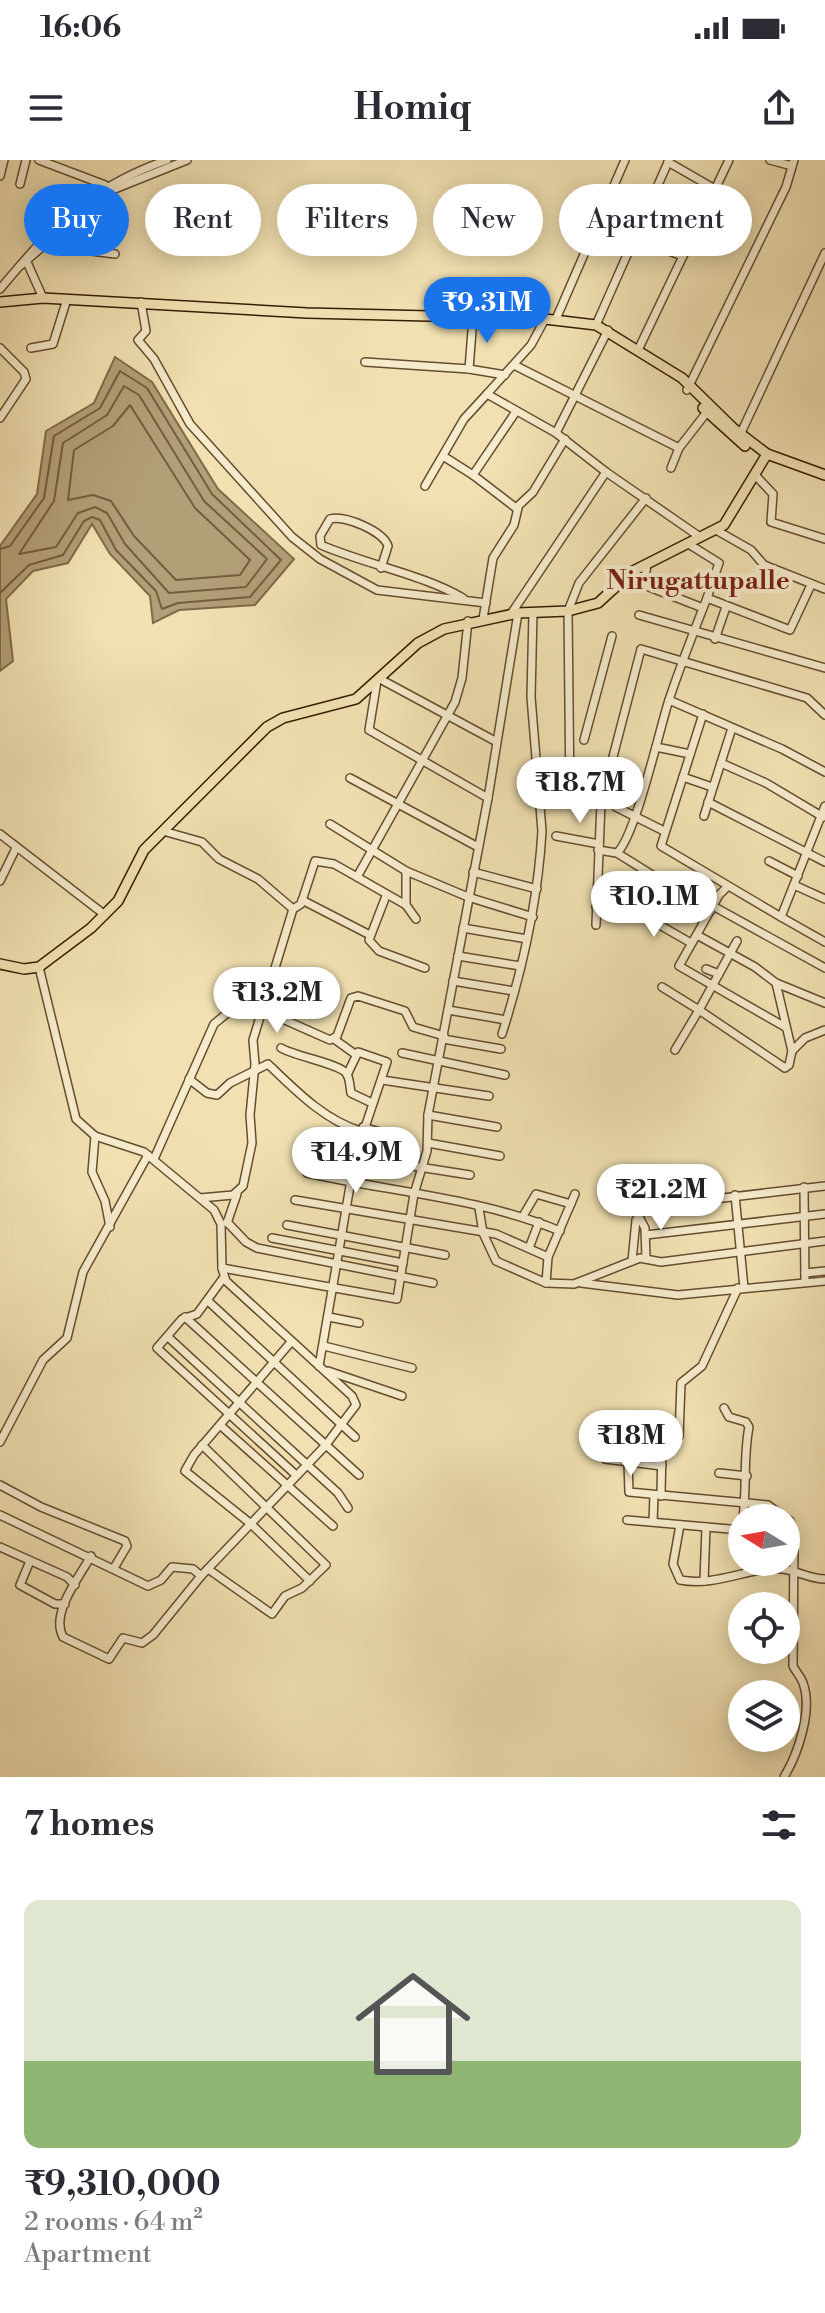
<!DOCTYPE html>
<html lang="en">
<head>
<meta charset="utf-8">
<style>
	:root { --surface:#fff; --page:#f2f2f3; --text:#2b2b33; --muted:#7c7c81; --accent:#1a73e8 }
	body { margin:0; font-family:"Libre Bodoni",serif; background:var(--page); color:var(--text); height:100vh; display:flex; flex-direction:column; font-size:30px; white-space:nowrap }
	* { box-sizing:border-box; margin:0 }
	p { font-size:26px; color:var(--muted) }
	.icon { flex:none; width:44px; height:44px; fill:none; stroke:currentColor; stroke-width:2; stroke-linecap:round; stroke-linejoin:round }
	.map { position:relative; height:1617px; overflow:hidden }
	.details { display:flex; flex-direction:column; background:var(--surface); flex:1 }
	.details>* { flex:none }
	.guide { position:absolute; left:24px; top:24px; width:778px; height:72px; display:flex; gap:16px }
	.needle { width:52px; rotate:281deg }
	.buttons { position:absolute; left:728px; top:1344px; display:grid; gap:16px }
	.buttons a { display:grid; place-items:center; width:72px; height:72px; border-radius:50%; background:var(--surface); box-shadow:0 4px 20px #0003; font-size:40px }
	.price { position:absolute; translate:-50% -68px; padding:0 18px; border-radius:28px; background:#fff; color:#222; font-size:26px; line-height:52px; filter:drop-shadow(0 2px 4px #0008) }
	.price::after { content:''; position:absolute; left:50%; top:48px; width:24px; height:18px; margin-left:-12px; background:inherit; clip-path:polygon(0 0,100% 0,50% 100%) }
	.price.current { background:var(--accent); color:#fff }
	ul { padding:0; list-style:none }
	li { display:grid; align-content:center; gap:16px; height:424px; padding:0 24px }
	li span { display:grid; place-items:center; height:248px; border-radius:16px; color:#555 }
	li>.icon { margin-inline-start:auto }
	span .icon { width:144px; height:144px; fill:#fffc; stroke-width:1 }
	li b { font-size:34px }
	h2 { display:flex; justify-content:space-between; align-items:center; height:96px; padding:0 24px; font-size:34px }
	.pill { padding:0 28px; border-radius:36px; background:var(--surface); box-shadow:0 4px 20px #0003; font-size:28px; line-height:72px }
	.pill.current { background:var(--accent); color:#fff }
	.status { display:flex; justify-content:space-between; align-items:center; height:56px; padding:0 40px; background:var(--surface); direction:ltr }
	.status svg { height:22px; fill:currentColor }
	header { display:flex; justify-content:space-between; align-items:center; height:104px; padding:0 24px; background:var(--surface); font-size:36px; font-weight:800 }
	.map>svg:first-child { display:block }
	.water { fill:#b29e77; stroke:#816a49; stroke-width:2 }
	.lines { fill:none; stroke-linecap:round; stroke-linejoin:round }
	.shore { stroke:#745d3e; stroke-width:2 }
	.minor-casing { stroke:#664d30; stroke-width:10 }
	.major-casing { stroke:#371c04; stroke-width:12 }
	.minor { stroke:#f6eccd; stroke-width:7 }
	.major { stroke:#f1e1b2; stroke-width:9 }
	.labels { text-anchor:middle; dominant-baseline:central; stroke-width:8; stroke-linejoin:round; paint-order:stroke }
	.neighbourhood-label { font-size:26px; font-weight:bold; fill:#7a1f14; stroke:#f6eccd }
</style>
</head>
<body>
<div class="status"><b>16:06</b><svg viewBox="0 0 49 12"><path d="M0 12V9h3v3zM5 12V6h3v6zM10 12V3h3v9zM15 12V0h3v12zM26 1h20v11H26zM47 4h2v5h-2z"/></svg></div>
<header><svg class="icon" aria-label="menu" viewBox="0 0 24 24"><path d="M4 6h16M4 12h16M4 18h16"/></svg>Homiq<svg class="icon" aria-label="share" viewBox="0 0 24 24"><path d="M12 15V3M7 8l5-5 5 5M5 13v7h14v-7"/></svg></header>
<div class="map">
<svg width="825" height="1617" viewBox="0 0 825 1617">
	<rect width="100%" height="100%" fill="#f1e1b2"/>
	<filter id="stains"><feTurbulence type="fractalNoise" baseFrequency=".0025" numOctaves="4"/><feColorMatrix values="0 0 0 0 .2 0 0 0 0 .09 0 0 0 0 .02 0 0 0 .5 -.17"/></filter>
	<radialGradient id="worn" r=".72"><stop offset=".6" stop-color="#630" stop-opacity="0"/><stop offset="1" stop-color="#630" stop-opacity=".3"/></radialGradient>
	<!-- water -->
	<polygon class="water" points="115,197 152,222 218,329 294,399 255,445 179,450 153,463 150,436 110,394 92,364 68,403 33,411 6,439 13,501 0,511 0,386 37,334 46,271 94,243"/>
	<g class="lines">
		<!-- shore -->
		<g class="shore">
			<polygon points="124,226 139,235 204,341 267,399 246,427 169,433 125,384 107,353 95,347 78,353 56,387 19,394 54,341 63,283 107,255"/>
			<polygon points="130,245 195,348 250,400 240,415 176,420 134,376 111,341 93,335 68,340 74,290 113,266"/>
			<polyline points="0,389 10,386 44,338 54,276 100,248 120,211 147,228 212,334 281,400 250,437 178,443 162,449 156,431 116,390 100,360 92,357 84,361 63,395 29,405 0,433"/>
		</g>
		<defs>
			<g id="minor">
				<polyline points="39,0 105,25"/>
				<polyline points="770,0 792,6"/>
				<polyline points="668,2 715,29"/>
				<polyline points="0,16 4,0"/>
				<polyline points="20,24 26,0"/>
				<polyline points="56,77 91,91 115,94"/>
				<polyline points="635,79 680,95"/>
				<polyline points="26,100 43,138"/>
				<polyline points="21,105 107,32 187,0"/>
				<path d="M0,129C53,66 88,28 167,0"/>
				<polyline points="141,142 146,171 138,180 154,199 190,264 292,377 320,399 377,430 486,443"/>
				<polyline points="545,159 531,185 487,234 556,273"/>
				<polyline points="556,159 625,0"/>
				<polyline points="596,165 669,0"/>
				<polyline points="0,188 24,212 26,219 0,258"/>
				<polyline points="31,188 53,184 67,139"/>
				<polyline points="639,188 729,0"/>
				<polyline points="365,202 469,209 505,215"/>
				<polyline points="514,205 679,288 707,252"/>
				<polyline points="469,209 473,158"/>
				<polyline points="687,230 786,27 794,0"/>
				<polyline points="515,253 473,315 516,348 533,332 565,279"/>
				<polyline points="740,275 825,93"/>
				<polyline points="443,296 473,315"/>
				<polyline points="671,308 679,288"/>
				<polyline points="606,312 700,377"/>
				<polyline points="756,316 773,334 771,362 825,379"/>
				<polyline points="425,326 464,259 487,234"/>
				<polyline points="646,338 579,423 568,451 570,638 601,643 641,489 807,538 825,555"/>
				<polyline points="716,370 751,390 764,405 825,429"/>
				<polyline points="687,383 719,403 707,438"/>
				<polyline points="647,404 644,425 703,448"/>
				<path d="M381,408L388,386C383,371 345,355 330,359L320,376L321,385C365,404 424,415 463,438"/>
				<polyline points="511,454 606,312 556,273 608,170"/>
				<polyline points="639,455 825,508"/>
				<polyline points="483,459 493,398 514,365 518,348"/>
				<polyline points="468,461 462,518 455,542 357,717 406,745 406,711 468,737 533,757"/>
				<polyline points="715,479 726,447"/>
				<polyline points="380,519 495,581"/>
				<polyline points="377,521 369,570 488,638"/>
				<polyline points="669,540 782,589 825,612"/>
				<polyline points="703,554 661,686 781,757 825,646"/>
				<polyline points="584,580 612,476"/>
				<polyline points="656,587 690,594"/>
				<polyline points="721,603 766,623 823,657"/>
				<polyline points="683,617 712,627"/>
				<polyline points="350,618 478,687"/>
				<polyline points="708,642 825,702"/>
				<polyline points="616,647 664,671"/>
				<polyline points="704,656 732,568"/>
				<polyline points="330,664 406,711"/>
				<polyline points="163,671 202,682 219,699 258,719 293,749 301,744 315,701 334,704 357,717"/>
				<polyline points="0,674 105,755"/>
				<polyline points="556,676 599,684"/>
				<path d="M598,690L617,693C635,677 659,572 668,543C679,509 694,471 707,438L790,470L811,425"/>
				<polyline points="617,693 710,751"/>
				<polyline points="769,701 798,716"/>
				<polyline points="473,712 537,729"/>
				<polyline points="0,721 16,688"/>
				<polyline points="794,725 825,739"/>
				<polyline points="727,727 719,735 679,806 785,867"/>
				<polyline points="386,736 369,780 379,791 425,808"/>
				<polyline points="302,740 368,774"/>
				<polyline points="406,745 416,759"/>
				<polyline points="713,746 825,808"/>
				<polyline points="596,747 630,748 691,783"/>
				<polyline points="781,757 825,782"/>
				<polyline points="596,765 601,643"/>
				<polyline points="463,768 527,779"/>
				<polyline points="697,775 755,807 776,823 825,843"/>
				<polyline points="737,781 699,850 785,908 789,905 792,891 776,823"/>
				<polyline points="458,796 520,806"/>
				<path d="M39,807L76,959L95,976L144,992L214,1050L221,1064L222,1108L226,1121L352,1236L356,1245L325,1286L201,1416L153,1475L142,1483L123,1478L109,1499L63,1477C50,1453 80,1416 91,1396"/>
				<polyline points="706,809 719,814"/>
				<polyline points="453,821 514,831"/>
				<polyline points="662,827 699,850 675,890"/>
				<polyline points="448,850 506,860"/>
				<path d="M502,874C523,808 538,740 542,671L531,537L533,453"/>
				<polyline points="334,879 355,894"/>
				<polyline points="443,879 501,889"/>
				<path d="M281,888C297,897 341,904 347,914C350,920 350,928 351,933L372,943"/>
				<polyline points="792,891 805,878 825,870"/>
				<polyline points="402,893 505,915"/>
				<path d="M189,919L207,933L217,935L230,923L268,904C294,929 325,961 361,971"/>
				<polyline points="382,920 489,936"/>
				<polyline points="428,955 497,967"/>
				<polyline points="363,967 407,980"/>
				<polyline points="95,976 92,1012 105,1041 110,1067"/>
				<polyline points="428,983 500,996"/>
				<polyline points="355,997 470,1015"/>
				<polyline points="154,999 214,864 242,841 330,880 337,876 351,838 358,836 405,851 413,867 444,876"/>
				<path d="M307,1013C392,1032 480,1038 560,1071"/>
				<polyline points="804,1027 805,1122"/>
				<polyline points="735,1035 744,1128"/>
				<polyline points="200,1038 233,1035 243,1026 252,983 250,955 255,904 253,880 293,749"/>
				<polyline points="295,1040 496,1074 548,1097"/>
				<polyline points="479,1048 483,1073 496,1101 546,1123 574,1124 640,1098 661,1102 825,1081"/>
				<polyline points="638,1055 645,1068 646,1099"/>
				<polyline points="523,1056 536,1034 571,1044"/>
				<polyline points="227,1062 246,1082 257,1088 433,1123"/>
				<polyline points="227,1063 237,1034"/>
				<polyline points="287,1065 445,1095"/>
				<polyline points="646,1075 825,1054"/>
				<polyline points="272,1078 403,1103"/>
				<polyline points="529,1088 539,1062"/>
				<polyline points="632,1101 636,1060 646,1047 825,1026"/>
				<polyline points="222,1108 397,1139 414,1034 427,991 428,955 488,638 518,453"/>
				<polyline points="805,1113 825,1111"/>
				<polyline points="224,1117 197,1154 182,1159 157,1188 296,1315"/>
				<polyline points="546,1123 548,1097 575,1034"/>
				<polyline points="581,1123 678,1135 825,1121"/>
				<polyline points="208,1141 355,1277"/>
				<polyline points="185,1157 359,1315"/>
				<polyline points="329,1157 359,1163"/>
				<polyline points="168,1177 338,1333 348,1348"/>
				<polyline points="291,1182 194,1295 185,1311 251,1364 310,1421"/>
				<polyline points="324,1186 412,1208"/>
				<polyline points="319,1206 355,997 387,902 358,892 347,915"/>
				<polyline points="328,1211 402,1236"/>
				<path d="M724,1248L729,1257L746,1262L749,1267C743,1297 747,1327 743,1358"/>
				<polyline points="220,1265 333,1366"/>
				<polyline points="0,1282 43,1200 67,1178 83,1112 148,995"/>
				<polyline points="202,1285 326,1405 302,1428 285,1436 272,1454 208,1409"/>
				<polyline points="605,1299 662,1306"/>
				<path d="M628,1302L629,1332L768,1345L790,1361L794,1381L793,1506C796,1512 801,1517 803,1523C813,1550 798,1594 784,1617"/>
				<polyline points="719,1313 747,1316"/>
				<polyline points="0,1325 41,1347 125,1381 127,1386 114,1408"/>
				<polyline points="661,1336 662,1283 679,1276 681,1223 702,1206 738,1128"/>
				<polyline points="0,1355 148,1426 161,1420 172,1407 193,1409 201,1416"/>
				<polyline points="627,1360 741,1370"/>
				<polyline points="653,1362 654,1335"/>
				<polyline points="742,1363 742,1376"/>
				<path d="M680,1365L673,1404L680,1420C718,1427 750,1406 782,1409C796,1410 809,1419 825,1419"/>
				<polyline points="0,1387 67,1417 75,1425"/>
				<polyline points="30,1401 20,1425 55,1444 65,1444"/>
				<polyline points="704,1421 706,1367"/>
			</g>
			<g id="major">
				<polyline points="0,142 43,138 307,153 545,159 596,165 682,218 733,268 767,294 825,315"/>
				<polyline points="703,248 745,286"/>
				<polyline points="0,804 24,809 39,807 91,768 118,741 144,690 267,567 283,558 356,539 418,483 444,469 518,453 568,451 598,443 633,411 724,365 767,294"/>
			</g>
		</defs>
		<!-- minor casing -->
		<use href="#minor" class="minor-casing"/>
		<!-- major casing -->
		<use href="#major" class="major-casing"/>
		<!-- minor -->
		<use href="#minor" class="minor"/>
		<!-- major -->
		<use href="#major" class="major"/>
	</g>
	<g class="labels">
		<!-- neighbourhood labels -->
		<g class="neighbourhood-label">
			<text x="698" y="421">Nirugattupalle</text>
		</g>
	</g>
	<rect width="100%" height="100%" filter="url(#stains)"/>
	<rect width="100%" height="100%" fill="url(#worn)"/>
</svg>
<div class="buttons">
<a><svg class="needle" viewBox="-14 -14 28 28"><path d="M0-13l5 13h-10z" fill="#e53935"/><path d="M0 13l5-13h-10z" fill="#7c7c81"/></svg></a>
<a><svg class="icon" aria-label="locate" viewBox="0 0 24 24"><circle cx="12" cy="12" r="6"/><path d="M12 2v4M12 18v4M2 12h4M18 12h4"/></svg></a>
<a><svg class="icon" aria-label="layers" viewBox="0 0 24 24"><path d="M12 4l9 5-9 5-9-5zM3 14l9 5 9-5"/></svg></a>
</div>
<b class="price current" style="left:487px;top:185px">₹9.31M</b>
<b class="price" style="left:580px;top:665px">₹18.7M</b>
<b class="price" style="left:654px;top:779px">₹10.1M</b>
<b class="price" style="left:277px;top:875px">₹13.2M</b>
<b class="price" style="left:356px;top:1035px">₹14.9M</b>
<b class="price" style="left:661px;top:1072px">₹21.2M</b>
<b class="price" style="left:631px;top:1318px">₹18M</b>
<div class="guide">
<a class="pill current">Buy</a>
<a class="pill">Rent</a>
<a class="pill">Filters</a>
<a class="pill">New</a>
<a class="pill">Apartment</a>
</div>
</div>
<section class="details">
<h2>7 homes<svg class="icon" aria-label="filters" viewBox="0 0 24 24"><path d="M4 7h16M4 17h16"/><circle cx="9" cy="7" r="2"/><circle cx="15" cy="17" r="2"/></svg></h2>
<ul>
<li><span style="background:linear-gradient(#dfe7d0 65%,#8fb573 0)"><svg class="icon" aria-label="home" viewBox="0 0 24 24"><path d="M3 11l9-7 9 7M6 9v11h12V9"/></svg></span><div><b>₹9,310,000</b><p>2 rooms · 64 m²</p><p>Apartment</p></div></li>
</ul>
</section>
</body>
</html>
